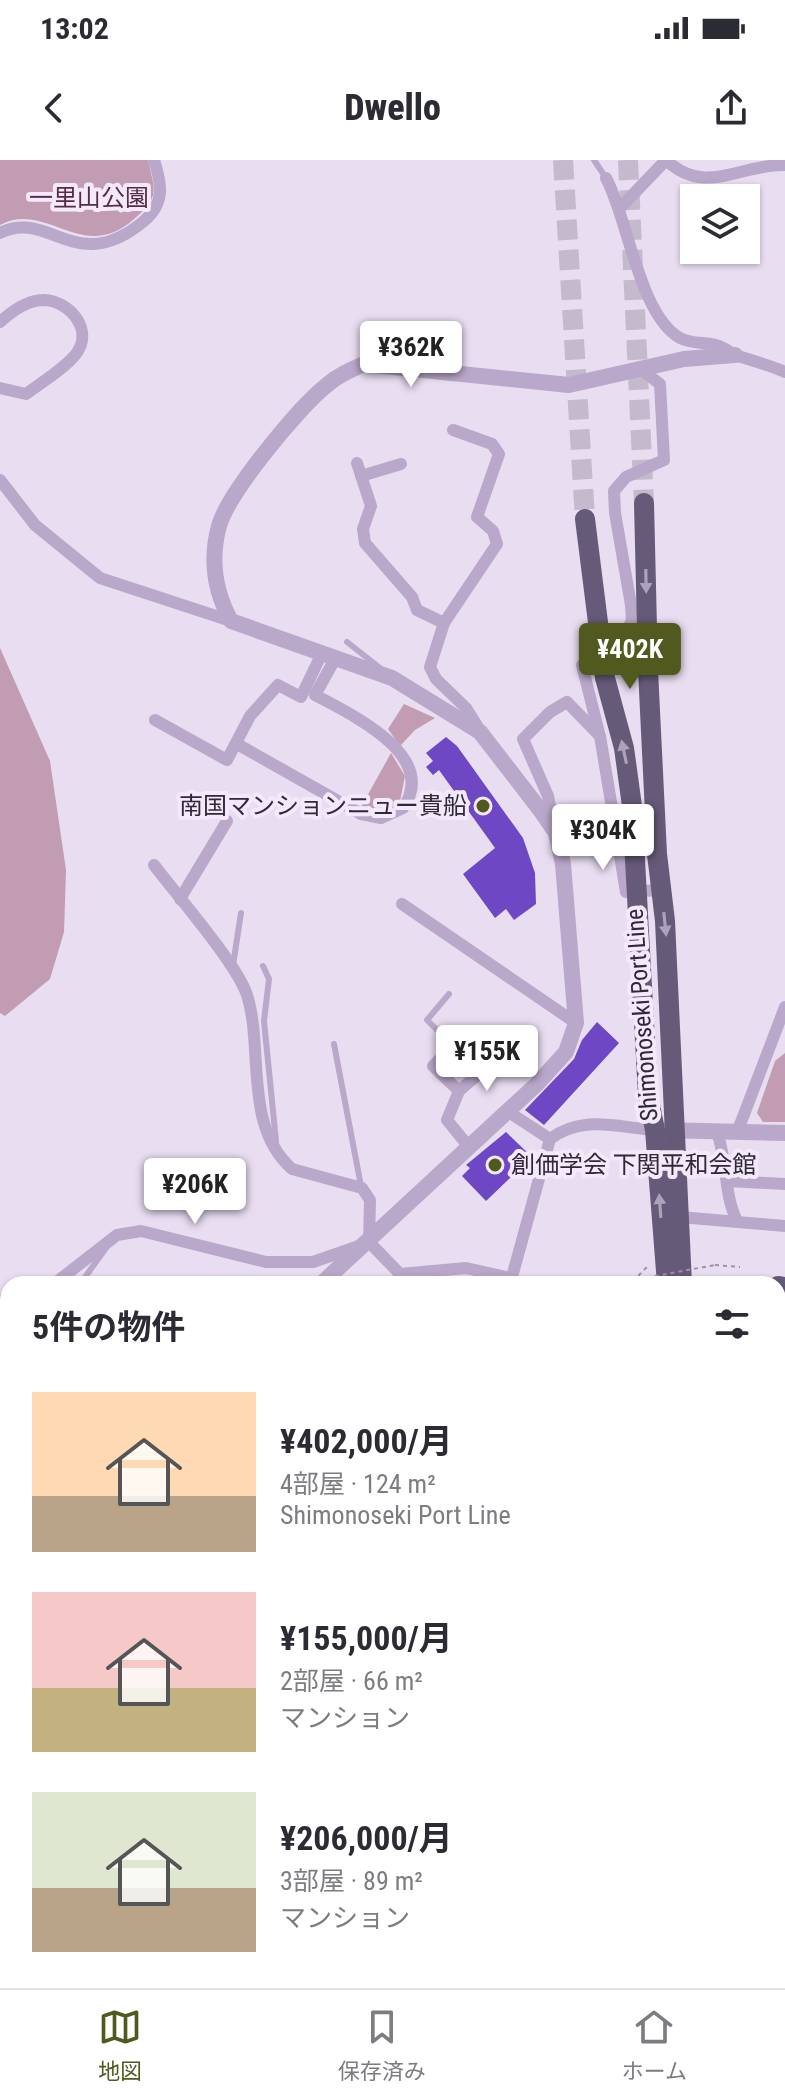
<!DOCTYPE html>
<html lang="ja">
<head>
<meta charset="utf-8">
<style>
	:root { --surface:#fff; --page:#f2f2f3; --text:#2b2b33; --muted:#7c7c81; --line:#e1e1e2; --accent:#51591e }
	body { margin:0; font-family:"Roboto Condensed","Noto Sans JP",sans-serif; background:var(--page); color:var(--text); height:100vh; display:flex; flex-direction:column; font-size:30px; white-space:nowrap }
	* { box-sizing:border-box; margin:0 }
	p { font-size:26px; color:var(--muted) }
	.icon { flex:none; width:44px; height:44px; fill:none; stroke:currentColor; stroke-width:2; stroke-linecap:round; stroke-linejoin:round }
	.map { position:relative; flex:1; overflow:hidden }
	.sheet { position:absolute; left:0px; top:1116px; width:786px; height:712px; display:flex; flex-direction:column; background:var(--surface); border-radius:24px 24px 0 0; box-shadow:0 2px 6px #0004 }
	.sheet>* { flex:none }
	.tools { position:absolute; left:680px; top:24px; display:grid; gap:16px }
	.tools a { display:grid; place-items:center; width:80px; height:80px; border-radius:0px; background:var(--surface); box-shadow:0 2px 6px #0004; font-size:40px }
	.price { position:absolute; translate:-50% -68px; padding:0 18px; border-radius:8px; background:#fff; color:#222; font-size:26px; line-height:52px; filter:drop-shadow(0 2px 4px #0008) }
	.price::after { content:''; position:absolute; left:50%; top:48px; width:24px; height:18px; margin-left:-12px; background:inherit; clip-path:polygon(0 0,100% 0,50% 100%) }
	.price.on { background:var(--accent); color:#fff }
	ul { padding:0; list-style:none }
	li { display:flex; align-items:center; gap:24px; height:200px; padding:0 32px }
	li span { display:grid; place-items:center; flex:none; width:224px; height:160px; border-radius:0px; color:#555 }
	li>.icon { margin-inline-start:auto }
	span .icon { width:96px; height:96px; fill:#fffc; stroke-width:1 }
	li b { font-size:34px }
	h2 { display:flex; justify-content:space-between; align-items:center; height:96px; padding:0 32px; font-size:34px }
	.status { display:flex; justify-content:space-between; align-items:center; height:56px; padding:0 40px; background:var(--surface); direction:ltr }
	.status svg { height:22px; fill:currentColor }
	header { display:flex; justify-content:space-between; align-items:center; height:104px; padding:0 32px; background:var(--surface); font-size:36px; font-weight:800 }
	.dock { display:flex; justify-content:space-around; align-items:center; height:112px; border-top:2px solid var(--line); background:var(--surface); font-size:22px; color:var(--muted) }
	.dock a { display:grid; justify-items:center; gap:4px }
	.dock .on { color:var(--accent) }
	.map>svg:first-child { display:block }
	.green { fill:#c19cb2 }
	.building { fill:#6e47c5 }
	.lines { fill:none; stroke-linecap:round; stroke-linejoin:round }
	.primary-tunnel { stroke:#c4b9cd; stroke-width:20; stroke-dasharray:20 10; stroke-linecap:butt }
	.path { stroke:#9f8fb1; stroke-width:2; stroke-dasharray:4 4; stroke-linecap:butt }
	.service { stroke:#baa8ca; stroke-width:6 }
	.minor { stroke:#baa8ca; stroke-width:12 }
	.tertiary { stroke:#baa8ca; stroke-width:16 }
	.secondary { stroke:#897a9e; stroke-width:18 }
	.primary { stroke:#665a79; stroke-width:20 }
	.path-bridge { stroke:#9f8fb1; stroke-width:2; stroke-dasharray:4 4; stroke-linecap:butt }
	.oneway { fill:#aca2ba }
	.poi-dot { fill:#51591e; stroke:#f3e9fa; stroke-width:3 }
	.labels { text-anchor:middle; dominant-baseline:central; stroke-width:8; stroke-linejoin:round; paint-order:stroke }
	.park-label { font-size:24px; fill:#552c44; stroke:#f3e9fa }
	.poi-label { font-size:24px; fill:#2e2837; stroke:#f3e9fa; text-anchor:end }
	.street-label { font-size:24px; fill:#2e2837; stroke:#f3e9fa }
</style>
</head>
<body>
<div class="status"><b>13:02</b><svg viewBox="0 0 49 12"><path d="M0 12V9h3v3zM5 12V6h3v6zM10 12V3h3v9zM15 12V0h3v12zM26 1h20v11H26zM47 4h2v5h-2z"/></svg></div>
<header><svg class="icon" aria-label="back" viewBox="0 0 24 24"><path d="M15 5l-7 7 7 7"/></svg>Dwello<svg class="icon" aria-label="share" viewBox="0 0 24 24"><path d="M12 15V3M7 8l5-5 5 5M5 13v7h14v-7"/></svg></header>
<div class="map">
<svg width="785" height="1828" viewBox="0 0 785 1828">
	<rect width="100%" height="100%" fill="#e9ddf2"/>
	<!-- green -->
	<g class="green">
		<path d="M0,0H148C155,31 160,37 134,59C82,105 47,40 0,65Z"/>
		<polygon points="0,488 50,601 66,710 64,772 50,819 5,856 0,853"/>
		<polygon points="404,544 435,558 415,570 400,586 388,569"/>
		<polygon points="391,593 405,616 400,641 386,650 361,647"/>
		<polygon points="785,893 785,962 763,962 757,953 775,901"/>
	</g>
	<!-- building -->
	<g class="building">
		<polygon points="446,577 457,586 523,678 535,713 536,744 514,760 506,749 495,758 463,714 495,688 439,610 433,615 426,607 433,601 426,593"/>
		<polygon points="597,862 619,883 544,965 525,950 574,899 582,880"/>
		<polygon points="506,972 532,997 486,1041 462,1016 470,1008 466,1005"/>
	</g>
	<g class="lines">
		<!-- primary-tunnel -->
		<g class="primary-tunnel">
			<polyline points="563,0 585,359"/>
			<polyline points="628,0 644,343"/>
		</g>
		<!-- path -->
		<g class="path">
			<polyline points="715,1105 740,1107"/>
			<polyline points="639,1124 639,1115 649,1105"/>
		</g>
		<!-- service -->
		<g class="service">
			<polyline points="594,0 606,18"/>
			<polyline points="347,482 380,508"/>
			<polyline points="233,805 241,753"/>
			<polyline points="263,806 269,819 264,861 276,981"/>
			<polyline points="449,834 427,860 452,885"/>
			<polyline points="334,884 361,1026"/>
			<polyline points="80,1124 106,1088"/>
			<polyline points="778,1248 785,1233"/>
			<polyline points="778,1287 785,1288"/>
			<polyline points="169,1828 178,1820"/>
		</g>
		<!-- minor -->
		<g class="minor">
			<path d="M666,0C706,37 739,4 785,5"/>
			<path d="M606,18C628,58 639,155 680,178C692,184 704,182 716,185C725,187 731,194 738,196C754,201 769,205 785,212"/>
			<polyline points="620,48 666,0"/>
			<path d="M0,73C49,48 76,118 144,61C165,43 162,25 154,0"/>
			<path d="M0,162C12,151 27,140 44,140C70,141 94,170 76,194C64,209 42,222 26,234L0,228"/>
			<polyline points="453,270 492,284 499,294 477,357 493,371 497,384 444,463 430,507 436,519 466,548 479,569"/>
			<polyline points="357,303 371,346 363,369 365,383 412,437 417,450 444,463"/>
			<polyline points="361,316 401,304"/>
			<polyline points="0,320 35,365 100,418 231,461"/>
			<polyline points="582,505 599,573"/>
			<polyline points="631,513 627,471 632,460 631,445 615,353 614,331 626,317 664,300 660,224 639,208"/>
			<polyline points="155,560 227,600 250,556 278,525 301,537 322,493"/>
			<path d="M237,584L361,654L381,658L403,648C440,595 350,554 315,535L335,499"/>
			<polyline points="554,666 548,636 523,579 550,552 567,542 600,576 626,732 660,730"/>
			<path d="M154,705C176,734 237,804 247,835C264,889 243,966 292,1009L362,1028L370,1040L369,1082L400,1114L466,1108L510,1118"/>
			<polyline points="180,739 227,661"/>
			<polyline points="402,744 576,863"/>
			<polyline points="465,872 433,906 459,931 447,960 469,987"/>
			<polyline points="459,931 492,902"/>
			<path d="M507,951L550,979C584,954 618,968 655,970"/>
			<path d="M716,970C728,999 723,1033 737,1061"/>
			<polyline points="738,970 785,847"/>
			<polyline points="728,1021 785,1024"/>
			<polyline points="680,1057 785,1066"/>
			<polyline points="54,1124 117,1075 141,1071 266,1102 313,1102 359,1086"/>
			<polyline points="510,1124 550,979"/>
			<polyline points="0,1140 8,1142"/>
			<polyline points="778,1382 785,1384"/>
			<polyline points="0,1445 8,1477"/>
			<polyline points="778,1472 785,1477"/>
			<polyline points="778,1537 785,1539"/>
			<polyline points="0,1543 8,1538"/>
			<polyline points="778,1660 785,1666"/>
			<polyline points="778,1746 785,1738"/>
			<polyline points="418,1820 427,1825"/>
			<polyline points="532,1820 536,1828"/>
			<polyline points="107,1828 116,1820"/>
			<polyline points="352,1828 375,1820"/>
			<polyline points="702,1828 709,1820"/>
		</g>
		<!-- tertiary -->
		<g class="tertiary">
			<polyline points="663,970 785,973"/>
			<path d="M321,1124L537,924L566,892L576,863L563,704L556,673L541,651L480,572L392,518L231,461C215,432 210,399 219,366C228,333 299,247 327,225C338,215 351,210 364,204L569,225L684,199L735,195"/>
		</g>
		<!-- secondary -->
		<g class="secondary">
			<polyline points="22,1828 27,1820"/>
			<polyline points="42,1828 46,1820"/>
		</g>
		<!-- primary -->
		<g class="primary">
			<polyline points="644,343 648,510 657,694 665,761 682,1124"/>
			<polyline points="585,359 605,518 624,588 632,646 648,935 655,970 667,1124"/>
			<polyline points="778,1126 785,1127"/>
			<polyline points="778,1154 785,1155"/>
		</g>
		<!-- path-bridge -->
		<polyline class="path-bridge" points="639,1119 715,1105"/>
	</g>
	<!-- one-way arrows -->
	<defs><path id="oneway-solid" d="M-6-.8H1V-3.2L6.5 0L1 3.2V.8H-6Z" transform="scale(2)"/></defs>
	<g class="oneway">
		<use href="#oneway-solid" transform="translate(646 421) rotate(89)"/>
		<use href="#oneway-solid" transform="translate(624 592) rotate(-102)"/>
		<use href="#oneway-solid" transform="translate(665 764) rotate(84)"/>
		<use href="#oneway-solid" transform="translate(660 1046) rotate(-94)"/>
	</g>
	<!-- markers -->
	<g class="poi-dot">
		<circle cx="483" cy="646" r="8"/>
		<circle cx="495" cy="1005" r="8"/>
	</g>
	<g class="labels">
		<!-- park labels -->
		<g class="park-label">
			<text x="89" y="38">一里山公園</text>
		</g>
		<!-- poi labels -->
		<g class="poi-label">
			<text x="467" y="646">南国マンションニュー貴船</text>
			<text x="511" y="1005" text-anchor="start">創価学会 下関平和会館</text>
		</g>
		<!-- street labels -->
		<g class="street-label">
			<text transform="translate(642 855) rotate(-94)">Shimonoseki Port Line</text>
		</g>
	</g>
</svg>
<div class="tools">
<a><svg class="icon" aria-label="layers" viewBox="0 0 24 24"><path d="M12 4l9 5-9 5-9-5zM3 14l9 5 9-5"/></svg></a>
</div>
<b class="price" style="left:411px;top:229px">¥362K</b>
<b class="price on" style="left:630px;top:531px">¥402K</b>
<b class="price" style="left:603px;top:712px">¥304K</b>
<b class="price" style="left:487px;top:933px">¥155K</b>
<b class="price" style="left:195px;top:1066px">¥206K</b>
<section class="sheet">
<h2>5件の物件<svg class="icon" aria-label="filters" viewBox="0 0 24 24"><path d="M4 7h16M4 17h16"/><circle cx="9" cy="7" r="2"/><circle cx="15" cy="17" r="2"/></svg></h2>
<ul>
<li><span style="background:linear-gradient(#ffd9b3 65%,#b9a48a 0)"><svg class="icon" aria-label="home" viewBox="0 0 24 24"><path d="M3 11l9-7 9 7M6 9v11h12V9"/></svg></span><div><b>¥402,000/月</b><p>4部屋 · 124 m²</p><p>Shimonoseki Port Line</p></div></li>
<li><span style="background:linear-gradient(#f6c9c9 60%,#c2b280 0)"><svg class="icon" aria-label="home" viewBox="0 0 24 24"><path d="M3 11l9-7 9 7M6 9v11h12V9"/></svg></span><div><b>¥155,000/月</b><p>2部屋 · 66 m²</p><p>マンション</p></div></li>
<li><span style="background:linear-gradient(#dfe7d0 60%,#b9a48a 0)"><svg class="icon" aria-label="home" viewBox="0 0 24 24"><path d="M3 11l9-7 9 7M6 9v11h12V9"/></svg></span><div><b>¥206,000/月</b><p>3部屋 · 89 m²</p><p>マンション</p></div></li>
</ul>
</section>
</div>
<nav class="dock">
<a class="on"><svg class="icon" aria-label="map" viewBox="0 0 24 24"><path d="M3 6l6-2 6 2 6-2v14l-6 2-6-2-6 2zM9 4v14M15 6v14"/></svg>地図</a>
<a><svg class="icon" aria-label="saved" viewBox="0 0 24 24"><path d="M7 4h10v16l-5-4-5 4z"/></svg>保存済み</a>
<a><svg class="icon" aria-label="home" viewBox="0 0 24 24"><path d="M3 11l9-7 9 7M6 9v11h12V9"/></svg>ホーム</a>
</nav>
</body>
</html>
